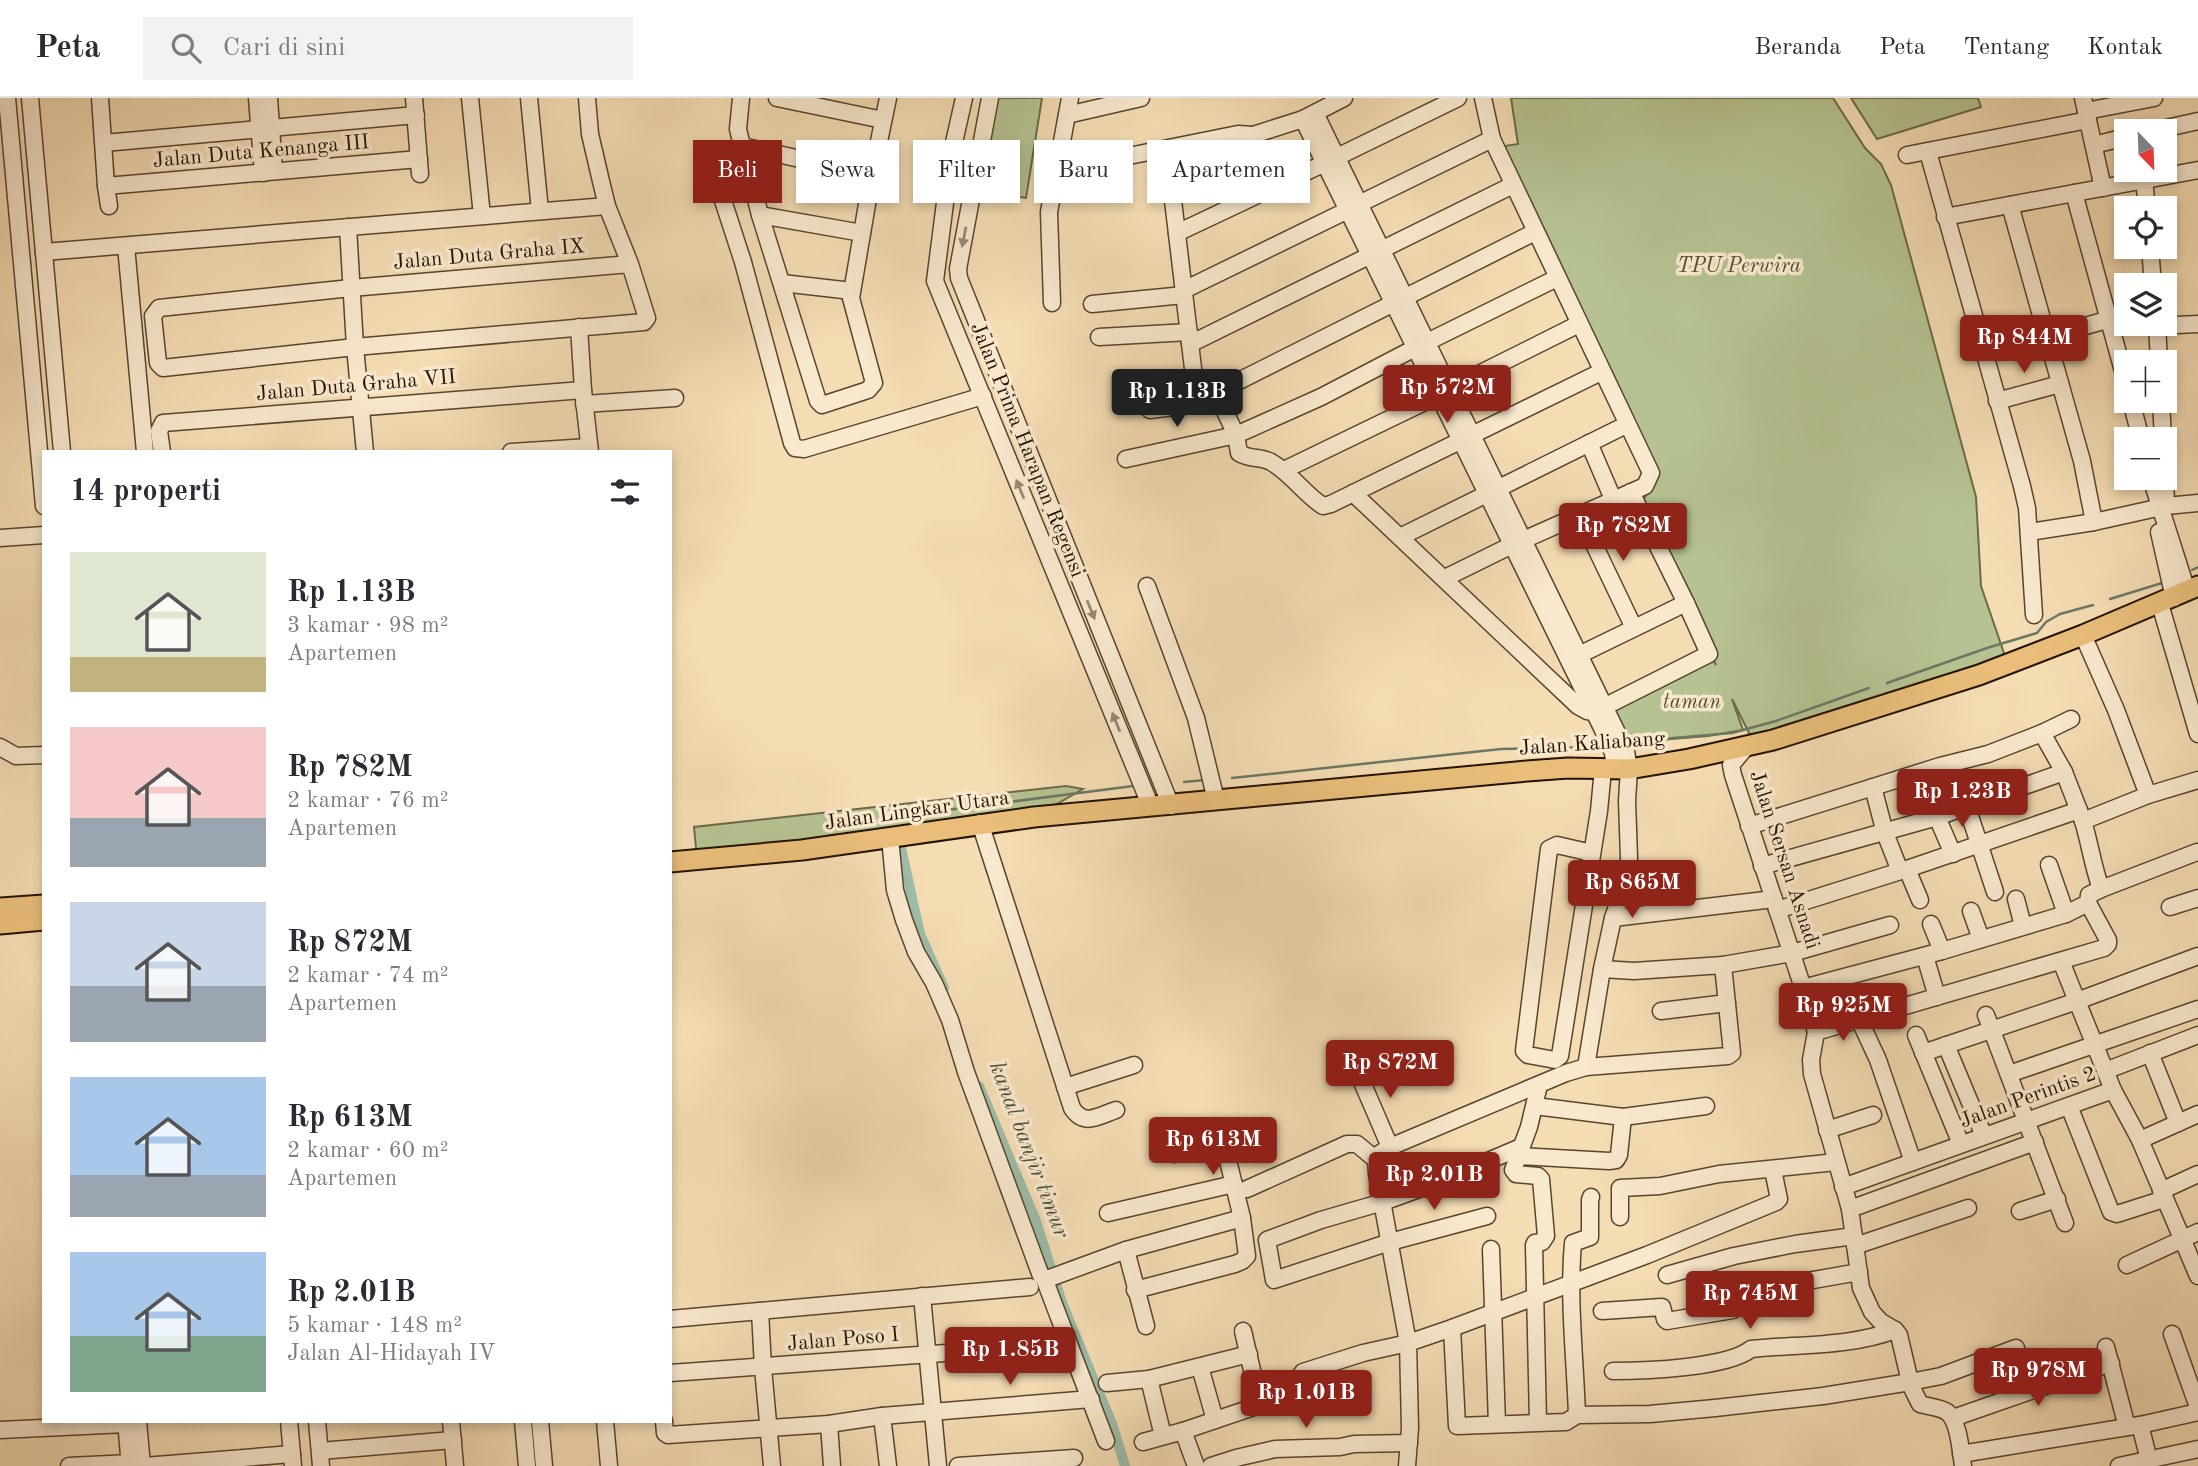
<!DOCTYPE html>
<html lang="id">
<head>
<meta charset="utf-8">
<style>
	:root { --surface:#fff; --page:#f2f2f3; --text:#2b2b33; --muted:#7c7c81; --line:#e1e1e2; --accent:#8f2418 }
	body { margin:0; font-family:"Old Standard TT",serif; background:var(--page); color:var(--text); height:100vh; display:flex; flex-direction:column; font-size:26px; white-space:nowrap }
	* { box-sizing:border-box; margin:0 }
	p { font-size:23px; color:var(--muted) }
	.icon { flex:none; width:38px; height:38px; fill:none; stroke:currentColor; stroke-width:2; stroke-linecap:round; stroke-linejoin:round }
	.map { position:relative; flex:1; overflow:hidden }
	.drawer { position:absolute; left:42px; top:352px; width:630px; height:973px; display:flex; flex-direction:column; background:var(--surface); border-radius:0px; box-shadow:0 4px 10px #0003 }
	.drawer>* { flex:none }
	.banner { position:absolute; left:693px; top:42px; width:665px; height:63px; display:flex; gap:14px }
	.needle { width:46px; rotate:157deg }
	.controls { position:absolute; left:2114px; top:21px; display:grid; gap:14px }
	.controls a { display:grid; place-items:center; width:63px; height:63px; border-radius:0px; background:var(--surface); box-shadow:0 4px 10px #0003; font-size:35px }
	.price { position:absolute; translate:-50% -60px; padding:0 16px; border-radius:7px; background:var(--accent); color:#fff; font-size:23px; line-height:46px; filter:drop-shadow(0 2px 4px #0008) }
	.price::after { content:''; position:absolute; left:50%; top:42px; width:21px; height:16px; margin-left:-10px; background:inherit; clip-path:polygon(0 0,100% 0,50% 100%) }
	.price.current { background:#222; color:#fff }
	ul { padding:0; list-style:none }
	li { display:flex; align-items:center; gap:21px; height:175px; padding:0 28px }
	li span { display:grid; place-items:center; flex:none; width:196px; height:140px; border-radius:0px; color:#555 }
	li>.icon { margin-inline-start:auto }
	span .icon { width:84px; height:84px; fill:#fffc; stroke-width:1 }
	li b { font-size:30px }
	h2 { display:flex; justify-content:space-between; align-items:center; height:84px; padding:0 28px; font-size:30px }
	.tag { padding:0 24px; border-radius:0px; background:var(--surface); box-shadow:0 4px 10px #0003; font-size:24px; line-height:63px }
	.tag.current { background:var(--accent); color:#fff }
	header { display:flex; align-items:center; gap:42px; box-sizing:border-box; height:98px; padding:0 35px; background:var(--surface); border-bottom:2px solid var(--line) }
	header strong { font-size:33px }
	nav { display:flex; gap:38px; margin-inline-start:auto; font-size:24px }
	.search { width:490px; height:63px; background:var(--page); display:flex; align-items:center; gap:18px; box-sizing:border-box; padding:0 24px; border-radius:0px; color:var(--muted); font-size:26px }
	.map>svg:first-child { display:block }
	.green { fill:#b6c291; stroke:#6d6a4a; stroke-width:2 }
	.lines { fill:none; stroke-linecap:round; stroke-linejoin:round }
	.stream { stroke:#6c7866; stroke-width:2.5 }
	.canal { stroke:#9cbca9; stroke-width:10 }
	.minor-casing { stroke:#58452e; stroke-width:19 }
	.major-casing { stroke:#241302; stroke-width:23 }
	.minor { stroke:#f8e8ce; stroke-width:16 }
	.major { stroke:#eabe7a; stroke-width:19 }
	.oneway { fill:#998872 }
	.labels { text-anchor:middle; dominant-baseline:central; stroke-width:7; stroke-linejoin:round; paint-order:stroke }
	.street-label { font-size:21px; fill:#241302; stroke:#f8e8ce }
	.park-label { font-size:21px; font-style:italic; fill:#575034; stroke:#f8e8ce }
	.water-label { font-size:23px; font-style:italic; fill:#4e4e3c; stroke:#f8e8ce }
</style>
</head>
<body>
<header>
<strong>Peta</strong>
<div class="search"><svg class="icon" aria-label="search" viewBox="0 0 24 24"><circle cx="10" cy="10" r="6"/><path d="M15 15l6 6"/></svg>Cari di sini</div>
<nav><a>Beranda</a><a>Peta</a><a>Tentang</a><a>Kontak</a></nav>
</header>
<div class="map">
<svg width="2198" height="1368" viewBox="0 0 2198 1368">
	<rect width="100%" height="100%" fill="#f4dcb3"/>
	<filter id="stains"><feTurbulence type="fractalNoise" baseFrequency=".00286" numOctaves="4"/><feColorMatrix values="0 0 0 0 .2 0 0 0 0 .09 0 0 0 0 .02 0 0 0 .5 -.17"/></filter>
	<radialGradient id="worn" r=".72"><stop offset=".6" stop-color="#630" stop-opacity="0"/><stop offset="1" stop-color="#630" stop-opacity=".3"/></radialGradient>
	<!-- green -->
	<g class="green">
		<polygon points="995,0 1042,0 1026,100 978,90"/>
		<polygon points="1511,0 1833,0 1865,50 1881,66 1891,87 1976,399 1981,488 2005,558 1871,602 1751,639 1732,601 1743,632 1708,638 1624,645 1605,609 1709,556 1716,567 1639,410 1657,377 1492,50 1518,46"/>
		<polygon points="1851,0 1978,0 1981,9 1877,41"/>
		<polygon points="1066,688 1083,691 1034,719 697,761 694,729"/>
	</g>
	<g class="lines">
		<!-- stream -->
		<g class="stream">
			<polyline points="2192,472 2198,469"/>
			<polyline points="2110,501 2162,485"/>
			<polyline points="1887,585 1987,550 2037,535 2046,524 2060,516 2093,507"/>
			<polyline points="1650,642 1732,635 1776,623 1869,590"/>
			<polyline points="1232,680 1501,651 1601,649"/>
			<polyline points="1184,684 1205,682"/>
			<polyline points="901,718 1133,688"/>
		</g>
		<!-- canal -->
		<g class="canal">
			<polyline points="901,750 920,836 944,890"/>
			<polyline points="979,988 1036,1123 1062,1205 1112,1326 1125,1368"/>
		</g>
		<defs>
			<g id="minor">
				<polyline points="7,0 44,408"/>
				<polyline points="30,0 62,354"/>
				<polyline points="100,0 106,88 109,108"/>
				<polyline points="257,0 263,75"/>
				<polyline points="269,0 274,73"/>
				<polyline points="414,0 420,76"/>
				<polyline points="470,0 482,118"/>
				<polyline points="529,0 540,113"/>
				<polyline points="587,0 590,36 600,79 607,108 630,166 646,217 647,220 644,224 355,249 163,270 158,265 153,218 159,210 351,190 630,166"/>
				<polyline points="741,0 738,31 742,48 760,117 818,303 822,307 868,292 874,285 851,200 872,77 888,0"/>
				<polyline points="777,0 883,22"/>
				<polyline points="964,0 951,58 935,183 1151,709"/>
				<polyline points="990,0 958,171 959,180 1171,708"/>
				<polyline points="2083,0 2103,90"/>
				<polyline points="2086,13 2154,0"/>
				<polyline points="1315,15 1626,653 1629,671 1627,703 1629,760 1626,782 1613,820 1602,871 1586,969"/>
				<polyline points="1067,17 1141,0"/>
				<polyline points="1303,21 1604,634 1613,655 1615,671"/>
				<polyline points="2153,33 2198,23"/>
				<polyline points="104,45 416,17"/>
				<polyline points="2094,47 2126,39"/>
				<polyline points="742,48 872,77"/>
				<polyline points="1167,52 1197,304 1535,134"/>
				<polyline points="1928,54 2022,388 2027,410 2034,517"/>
				<polyline points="1907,57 2088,22"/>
				<polyline points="1337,59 1458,0"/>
				<polyline points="1094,65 1238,36 1253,37"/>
				<polyline points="1171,81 1239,49 1253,37 1303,21 1344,0"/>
				<polyline points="2144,82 2147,110"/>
				<polyline points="717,84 743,164 792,345 795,350 804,351 983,298"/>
				<polyline points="106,88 419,61"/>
				<polyline points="2074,95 2126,284"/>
				<polyline points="1359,106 1492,41"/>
				<polyline points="2010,107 2082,363 2094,424"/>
				<polyline points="760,117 862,135"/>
				<polyline points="1945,119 2198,72"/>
				<polyline points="348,129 355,249 365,354"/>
				<polyline points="1177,135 1325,65"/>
				<polyline points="126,148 145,354"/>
				<polyline points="2150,149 2153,187"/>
				<polyline points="44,154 607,108"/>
				<polyline points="782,185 852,193"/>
				<polyline points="1184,192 1348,112"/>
				<polyline points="1052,205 1049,114 1070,0"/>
				<polyline points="1092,206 1184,197"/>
				<polyline points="2157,226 2159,264"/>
				<polyline points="2157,228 2198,226"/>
				<polyline points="579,229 583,292 590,354"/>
				<polyline points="1099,239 1189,234"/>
				<polyline points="1190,246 1513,87"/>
				<polyline points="1984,257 2110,221"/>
				<polyline points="1449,291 1579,226"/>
				<path d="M1216,294L1236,337L1239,355C1250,362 1261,358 1271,364C1291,375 1304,396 1323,408L1331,406L1601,274"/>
				<polyline points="1997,303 2060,286"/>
				<polyline points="2131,303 2141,341"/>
				<polyline points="2161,303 2163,341"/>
				<polyline points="584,306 675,300"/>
				<polyline points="1150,312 1190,307 1197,304"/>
				<polyline points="1589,345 1613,401"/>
				<polyline points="162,354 159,333 163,325 583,292"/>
				<polyline points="511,354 589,349"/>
				<polyline points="1126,361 1236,337 1321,299 1415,250 1557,180"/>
				<polyline points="1284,372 1439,297"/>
				<polyline points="2165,376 2166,408"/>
				<polyline points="2151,380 2187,493"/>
				<polyline points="1353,395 1578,608 1587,613 1594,614 1709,556 1686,505 1631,394"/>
				<polyline points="1580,417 1634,530"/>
				<polyline points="2029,434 2094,424 2166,408 2198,405"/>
				<polyline points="2159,434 2174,500"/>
				<polyline points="1400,439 1626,327"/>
				<polyline points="0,440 44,437"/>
				<polyline points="1445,480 1512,447 1645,388 1651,375 1492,41 1483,0"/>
				<polyline points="1147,488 1196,620 1216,702"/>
				<polyline points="2160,506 2198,636"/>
				<polyline points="2083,537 2116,612 2148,697"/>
				<polyline points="1579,557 1686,505"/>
				<polyline points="2042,635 2071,621"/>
				<path d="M1747,648L1731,667L1733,677L1803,890L1816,934L1811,962L1812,976L1850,1111L1861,1190L1872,1214L1881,1224L1895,1232L1899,1237L1911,1288L1920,1306C1929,1309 1940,1309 1947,1314C1959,1322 1961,1355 1963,1368"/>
				<polyline points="0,649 16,658 44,657"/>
				<polyline points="1873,689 1885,735 1900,773"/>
				<polyline points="1967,709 1995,794"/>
				<polyline points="1937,719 1953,756"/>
				<path d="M980,725L1072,1010C1084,1029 1098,1018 1116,1012"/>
				<polyline points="1749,728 1940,668 1988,656 2042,635 2064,674 2083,723"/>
				<polyline points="890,740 895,792 904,822 916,854 934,885 950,922 966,974 1041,1178 1047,1181 1126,1152 1146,1228"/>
				<polyline points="1592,755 1557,747 1549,751 1524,953 1528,957 1555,962 1560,958 1599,713 1603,671"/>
				<polyline points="2049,767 2066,816"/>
				<polyline points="1762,768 1937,719 2064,674"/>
				<polyline points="1907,771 1920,802"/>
				<path d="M2101,791C2093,769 2090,746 2083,723L2148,697L2198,682"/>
				<polyline points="2016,801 2023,828"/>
				<polyline points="2170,809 2198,800"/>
				<polyline points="1777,812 1907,771 2079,712"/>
				<polyline points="1971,813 1981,841"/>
				<polyline points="1613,820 1774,801"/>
				<polyline points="1931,826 1942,853"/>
				<polyline points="1925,858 1937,899"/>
				<polyline points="2061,863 2077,903 2198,858"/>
				<polyline points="1723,867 1792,855 1890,827"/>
				<polyline points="1803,890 1942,853 2066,816 2088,805 2089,797 2101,791 2197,754"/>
				<polyline points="1661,913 1727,905"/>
				<polyline points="1986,917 2065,1125"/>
				<polyline points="1859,921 1878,962 1913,1064"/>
				<polyline points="1816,934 2104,850 2108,846 2108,842 2088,805"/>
				<polyline points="1916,937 1961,1046"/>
				<polyline points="1946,947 1984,1038"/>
				<polyline points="1923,955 2077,903 2113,992"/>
				<polyline points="2150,955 2178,1025"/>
				<polyline points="1356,970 1390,1049"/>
				<polyline points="2105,973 2198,937"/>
				<polyline points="2009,976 2198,911"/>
				<polyline points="1065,989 1134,967"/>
				<polyline points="2069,1008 2111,1114 2117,1116 2164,1101"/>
				<polyline points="1623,1019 1706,1008"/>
				<polyline points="1827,1032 1873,1017"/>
				<polyline points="2140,1042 2198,1016"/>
				<polyline points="1518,1058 1609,1063 1616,1062 1619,1057 1623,1019 1535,1008"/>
				<polyline points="1843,1089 2113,992 2140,1042 2198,1178"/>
				<polyline points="1247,1091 1347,1046 1357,1046 1375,1061"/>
				<polyline points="2161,1093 2198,1076"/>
				<polyline points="1850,1111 2035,1044"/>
				<polyline points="2020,1113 2057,1101"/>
				<polyline points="1108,1115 1234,1086"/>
				<polyline points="1487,1118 1390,1144 1274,1182 1267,1142 1321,1122 1383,1104 1441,1083 1521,1049"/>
				<polyline points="1620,1119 1620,1090 1660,1088 1719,1076 1836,1064"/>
				<polyline points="1855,1148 1968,1110"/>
				<polyline points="1491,1151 1497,1326"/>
				<polyline points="1126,1152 1242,1120"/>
				<polyline points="2127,1167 2198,1134"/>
				<polyline points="1667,1177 1734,1158 1795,1146 1854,1138"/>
				<polyline points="1044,1180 1069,1246"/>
				<polyline points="1135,1192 1235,1166 1242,1163 1247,1158 1242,1120 1223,1042 1218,1041 1174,1056"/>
				<polyline points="922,1198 938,1368"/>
				<polyline points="760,1213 763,1270 772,1368"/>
				<polyline points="1602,1213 1662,1209 1665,1221 1667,1223 1733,1212 1731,1198 1733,1196 1859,1174"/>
				<polyline points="670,1221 1030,1189"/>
				<polyline points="1452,1230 1457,1328 1566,1324 1577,1317 1650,1316 1715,1310 1823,1298 1910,1284 1941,1278 2016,1250"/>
				<polyline points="1243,1233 1260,1307"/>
				<polyline points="2172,1236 2198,1309"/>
				<polyline points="2106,1249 2127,1329"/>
				<polyline points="1200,1269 1215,1322"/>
				<path d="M1613,1273C1645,1273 1727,1270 1751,1251C1799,1246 1850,1249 1895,1232"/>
				<polyline points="670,1275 1069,1246 1106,1343"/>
				<polyline points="1149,1281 1163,1338"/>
				<polyline points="1107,1285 1149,1281 1249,1256"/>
				<path d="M1577,1317C1575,1260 1568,1201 1573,1145L1590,1139V1102L1591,1099"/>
				<polyline points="882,1318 888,1368"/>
				<polyline points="1953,1320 2111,1265"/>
				<polyline points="126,1323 130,1368"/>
				<polyline points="138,1323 142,1368"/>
				<polyline points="289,1323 293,1368"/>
				<polyline points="317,1323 321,1368"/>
				<polyline points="451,1323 455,1368"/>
				<polyline points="523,1323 527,1368"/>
				<polyline points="540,1323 544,1368"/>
				<polyline points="605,1323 609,1368"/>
				<polyline points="664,1323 665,1335 668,1337 829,1326 882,1318 1091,1301"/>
				<polyline points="1538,1324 1534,1147 1535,1145 1542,1144 1546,1138 1541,1081 1538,1078 1516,1076 1513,1072 1529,1029 1539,987"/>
				<polyline points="829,1326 832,1368"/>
				<polyline points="2140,1327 2149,1362"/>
				<polyline points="0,1332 126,1326"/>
				<polyline points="1183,1333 1301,1293 1304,1290 1300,1278 1303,1274 1363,1255 1408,1245 1452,1230 1647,1157 1776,1104 1779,1101 1773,1072"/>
				<polyline points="1143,1344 1183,1333 1196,1368"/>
				<polyline points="320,1353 453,1342"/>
				<polyline points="1961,1356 2140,1327 2198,1314"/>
				<polyline points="69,1368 130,1365"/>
				<polyline points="144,1368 292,1356"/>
				<polyline points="958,1368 1074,1360"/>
				<polyline points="1211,1368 1236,1360 1275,1351 1340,1349 1354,1346 1409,1345"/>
				<polyline points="1407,1368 1410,1330 1408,1245 1377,1076 1376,1058 1390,1049 1566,975 1586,969 1728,958 1732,955 1723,867 1634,873 1602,871"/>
				<polyline points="2119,1368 2198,1351"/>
			</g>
			<g id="major">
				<polyline points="670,764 802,752 1034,719 1527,673 1568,670 1629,671 1689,661 1773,642 1979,577 2083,537 2198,488"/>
				<polyline points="0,810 44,807"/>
				<polyline points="0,826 44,822"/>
			</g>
		</defs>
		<!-- minor casing -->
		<use href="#minor" class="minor-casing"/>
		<!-- major casing -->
		<use href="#major" class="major-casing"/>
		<!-- minor -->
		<use href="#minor" class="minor"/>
		<!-- major -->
		<use href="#major" class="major"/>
	</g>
	<!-- one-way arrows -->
	<defs><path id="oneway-solid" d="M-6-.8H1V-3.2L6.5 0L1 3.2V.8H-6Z" transform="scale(1.75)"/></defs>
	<g class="oneway">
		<use href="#oneway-solid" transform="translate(964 139) rotate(101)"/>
		<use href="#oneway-solid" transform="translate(1020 391) rotate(-112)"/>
		<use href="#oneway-solid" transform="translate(1091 512) rotate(68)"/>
		<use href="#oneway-solid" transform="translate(1116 624) rotate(-112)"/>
	</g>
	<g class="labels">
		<!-- street labels -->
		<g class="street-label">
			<text transform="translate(261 54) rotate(-5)">Jalan Duta Kenanga III</text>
			<text transform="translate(489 157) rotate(-5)">Jalan Duta Graha IX</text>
			<text transform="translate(356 288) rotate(-5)">Jalan Duta Graha VII</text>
			<text transform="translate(1027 352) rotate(68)">Jalan Prima Harapan Regensi</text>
			<text transform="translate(1592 646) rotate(-4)">Jalan Kaliabang</text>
			<text transform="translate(917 713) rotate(-8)">Jalan Lingkar Utara</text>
			<text transform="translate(1784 762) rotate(72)">Jalan Sersan Asnadi</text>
			<text transform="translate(2028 1000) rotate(-20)">Jalan Perintis 2</text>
			<text transform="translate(843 1242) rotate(-5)">Jalan Poso I</text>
		</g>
		<!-- park labels -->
		<g class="park-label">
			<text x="1739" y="168">TPU Perwira</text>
			<text x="1692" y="604">taman</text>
		</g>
		<!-- water labels -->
		<g class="water-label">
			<text transform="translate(1029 1052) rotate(69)">kanal banjir timur</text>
		</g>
	</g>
	<rect width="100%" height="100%" filter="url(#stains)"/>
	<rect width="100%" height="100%" fill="url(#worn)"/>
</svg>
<div class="controls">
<a><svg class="needle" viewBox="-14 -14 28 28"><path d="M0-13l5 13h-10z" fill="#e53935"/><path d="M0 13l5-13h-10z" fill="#7c7c81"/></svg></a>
<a><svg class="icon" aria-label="locate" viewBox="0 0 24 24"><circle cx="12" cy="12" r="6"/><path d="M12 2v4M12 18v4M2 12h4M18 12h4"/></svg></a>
<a><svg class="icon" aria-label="layers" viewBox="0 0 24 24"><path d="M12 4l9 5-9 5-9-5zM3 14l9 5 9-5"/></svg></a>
<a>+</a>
<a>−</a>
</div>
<b class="price" style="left:2024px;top:277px">Rp 844M</b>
<b class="price" style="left:1447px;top:327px">Rp 572M</b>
<b class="price current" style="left:1177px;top:331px">Rp 1.13B</b>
<b class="price" style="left:1623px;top:465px">Rp 782M</b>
<b class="price" style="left:1962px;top:731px">Rp 1.23B</b>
<b class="price" style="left:1632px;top:822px">Rp 865M</b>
<b class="price" style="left:1843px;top:945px">Rp 925M</b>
<b class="price" style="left:1390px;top:1002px">Rp 872M</b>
<b class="price" style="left:1213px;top:1079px">Rp 613M</b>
<b class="price" style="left:1434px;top:1114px">Rp 2.01B</b>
<b class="price" style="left:1750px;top:1233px">Rp 745M</b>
<b class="price" style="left:1010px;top:1289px">Rp 1.85B</b>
<b class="price" style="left:2038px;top:1310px">Rp 978M</b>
<b class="price" style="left:1306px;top:1332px">Rp 1.01B</b>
<div class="banner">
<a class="tag current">Beli</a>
<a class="tag">Sewa</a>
<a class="tag">Filter</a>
<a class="tag">Baru</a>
<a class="tag">Apartemen</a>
</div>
<section class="drawer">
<h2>14 properti<svg class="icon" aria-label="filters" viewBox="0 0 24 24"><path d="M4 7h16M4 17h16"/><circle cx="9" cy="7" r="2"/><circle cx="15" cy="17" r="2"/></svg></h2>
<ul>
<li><span style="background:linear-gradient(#dfe7d0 75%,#c2b280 0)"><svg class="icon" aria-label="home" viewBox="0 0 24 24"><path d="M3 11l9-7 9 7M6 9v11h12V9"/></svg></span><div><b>Rp 1.13B</b><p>3 kamar · 98 m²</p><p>Apartemen</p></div></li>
<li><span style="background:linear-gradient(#f6c9c9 65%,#9aa5b1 0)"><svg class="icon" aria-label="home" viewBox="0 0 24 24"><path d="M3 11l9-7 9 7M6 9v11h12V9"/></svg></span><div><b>Rp 782M</b><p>2 kamar · 76 m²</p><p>Apartemen</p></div></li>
<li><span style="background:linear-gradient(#c9d6e8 60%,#9aa5b1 0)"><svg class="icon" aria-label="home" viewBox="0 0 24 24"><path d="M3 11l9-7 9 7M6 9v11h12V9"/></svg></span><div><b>Rp 872M</b><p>2 kamar · 74 m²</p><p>Apartemen</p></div></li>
<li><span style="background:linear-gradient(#a9c7e8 70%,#9aa5b1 0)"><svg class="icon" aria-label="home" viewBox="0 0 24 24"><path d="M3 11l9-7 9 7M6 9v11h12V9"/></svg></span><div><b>Rp 613M</b><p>2 kamar · 60 m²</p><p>Apartemen</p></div></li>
<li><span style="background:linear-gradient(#a9c7e8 60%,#7fa58c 0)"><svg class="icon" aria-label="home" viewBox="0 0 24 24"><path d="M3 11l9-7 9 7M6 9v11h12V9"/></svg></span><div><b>Rp 2.01B</b><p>5 kamar · 148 m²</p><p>Jalan Al-Hidayah IV</p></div></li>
</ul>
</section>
</div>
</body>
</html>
